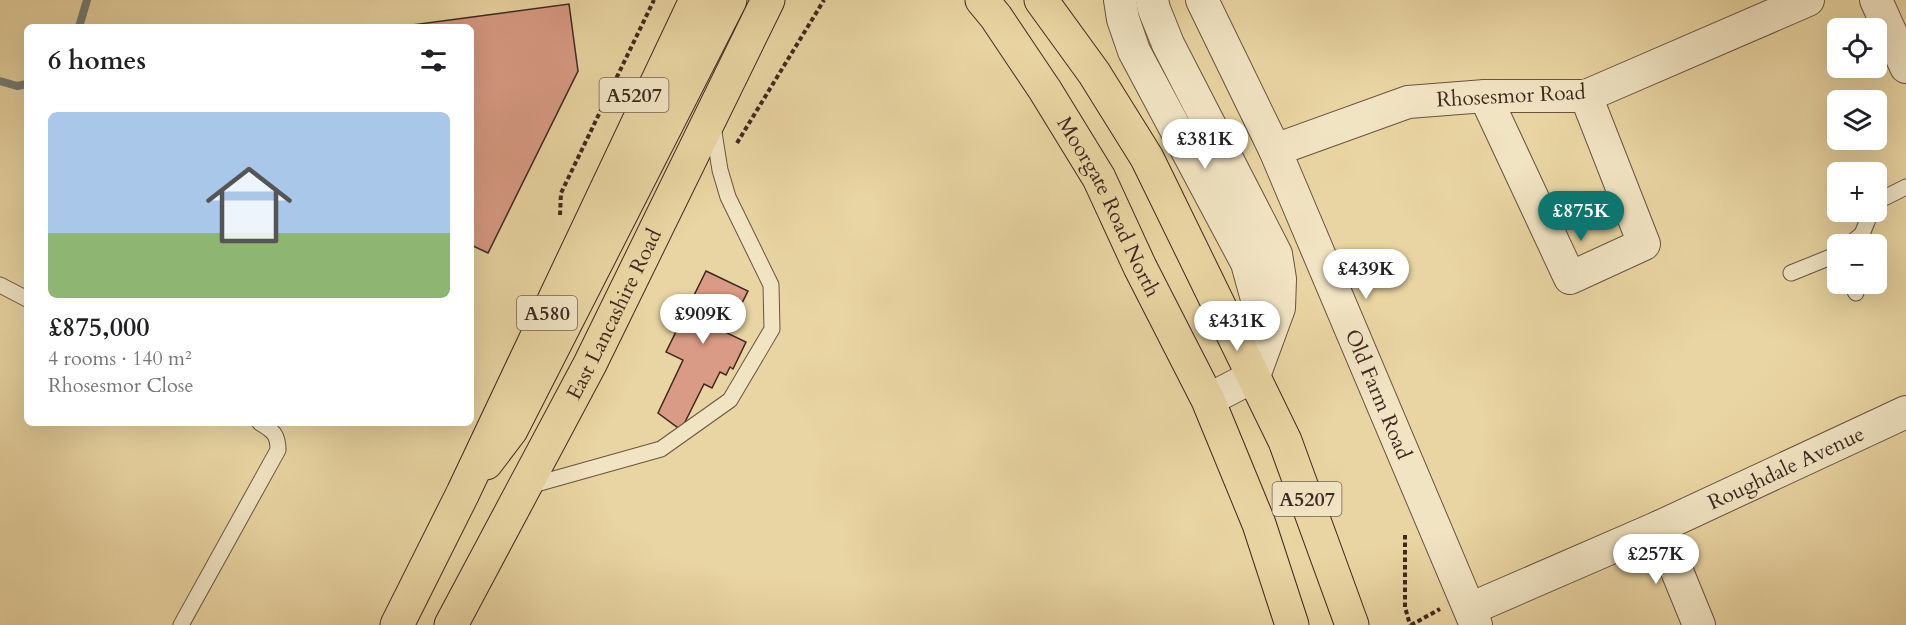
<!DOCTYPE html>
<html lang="en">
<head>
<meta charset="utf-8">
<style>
	:root { --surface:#fff; --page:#f2f2f2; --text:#202124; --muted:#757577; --line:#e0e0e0; --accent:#0f766e }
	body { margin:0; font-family:Cardo,serif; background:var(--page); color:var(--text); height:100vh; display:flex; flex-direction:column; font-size:22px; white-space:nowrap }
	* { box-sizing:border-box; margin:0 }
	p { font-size:20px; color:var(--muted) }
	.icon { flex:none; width:33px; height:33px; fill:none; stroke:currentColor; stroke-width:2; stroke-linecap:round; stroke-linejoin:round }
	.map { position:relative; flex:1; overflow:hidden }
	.panel { position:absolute; left:24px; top:24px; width:450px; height:402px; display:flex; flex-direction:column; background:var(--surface); border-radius:9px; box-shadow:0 6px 24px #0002 }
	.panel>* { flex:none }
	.tools { position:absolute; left:1827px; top:18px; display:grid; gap:12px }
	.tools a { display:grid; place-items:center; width:60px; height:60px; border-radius:9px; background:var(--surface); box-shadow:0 6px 24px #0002; font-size:30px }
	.price { position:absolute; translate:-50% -51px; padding:0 14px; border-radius:21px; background:#fff; color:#222; font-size:20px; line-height:39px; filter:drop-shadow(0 2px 3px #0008) }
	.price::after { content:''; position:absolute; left:50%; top:36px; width:18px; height:14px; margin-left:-9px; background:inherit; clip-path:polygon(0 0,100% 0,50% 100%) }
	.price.current { background:var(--accent); color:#fff }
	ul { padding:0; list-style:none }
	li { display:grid; align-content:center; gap:12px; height:318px; padding:0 24px }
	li+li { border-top:2px solid var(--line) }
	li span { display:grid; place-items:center; height:186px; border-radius:9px; color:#555 }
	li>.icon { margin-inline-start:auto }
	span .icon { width:108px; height:108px; fill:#fffc; stroke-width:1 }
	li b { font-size:26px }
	h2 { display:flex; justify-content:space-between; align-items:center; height:72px; padding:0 24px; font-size:26px }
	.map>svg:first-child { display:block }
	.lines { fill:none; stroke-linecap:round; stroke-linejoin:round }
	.stream { stroke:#757e75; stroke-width:8 }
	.building { fill:#d99b85; stroke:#3e2820; stroke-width:1.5 }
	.service-casing { stroke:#695341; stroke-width:17 }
	.minor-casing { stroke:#695341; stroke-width:34 }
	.primary-casing { stroke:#3e2820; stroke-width:35 }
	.trunk-casing { stroke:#3e2820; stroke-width:35 }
	.path { stroke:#3e2820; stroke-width:4; stroke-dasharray:4.5 3; stroke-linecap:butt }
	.service { stroke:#f1e4c3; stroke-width:15 }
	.minor { stroke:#f1e4c3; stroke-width:32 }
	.primary { stroke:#e9d5a3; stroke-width:33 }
	.trunk { stroke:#e9d5a3; stroke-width:33 }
	.labels { text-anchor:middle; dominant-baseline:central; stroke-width:5; stroke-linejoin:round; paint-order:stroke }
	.shield { fill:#f1e4c3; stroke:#746051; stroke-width:1.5 }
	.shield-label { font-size:20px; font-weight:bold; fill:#3e2820 }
	.street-label { font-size:21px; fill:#3e2820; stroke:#f1e4c3 }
</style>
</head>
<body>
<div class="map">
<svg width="1906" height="625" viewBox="0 0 1906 625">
	<rect width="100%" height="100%" fill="#e9d5a3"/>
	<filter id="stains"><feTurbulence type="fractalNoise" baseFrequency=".00333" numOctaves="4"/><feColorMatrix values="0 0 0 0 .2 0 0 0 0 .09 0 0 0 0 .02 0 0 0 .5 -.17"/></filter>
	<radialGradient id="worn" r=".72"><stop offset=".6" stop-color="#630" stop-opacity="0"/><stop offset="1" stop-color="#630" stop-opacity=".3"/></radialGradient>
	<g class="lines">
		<!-- stream -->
		<g class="stream">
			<polyline points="79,27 87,0"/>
			<polyline points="0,81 17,86 27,84"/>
		</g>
	</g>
	<!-- building -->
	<g class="building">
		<polygon points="569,4 578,71 488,253 471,245 471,27 397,27"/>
		<polygon points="706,271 748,291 727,333 746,342 733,369 730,367 726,375 720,372 712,388 704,384 681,430 658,413 683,360 666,352"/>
	</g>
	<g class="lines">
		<defs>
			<g id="service">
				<polyline points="1876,202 1906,187"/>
				<polyline points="1850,244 1862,234 1871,212"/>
				<polyline points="1791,273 1838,254"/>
				<polyline points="1851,284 1856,293"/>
				<polyline points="0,285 27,299"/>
				<polyline points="529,486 661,449 730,400 772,329 771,285 728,197 720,170 713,126"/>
				<path d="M181,625L278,450C278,434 273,431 260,423"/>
			</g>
			<g id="minor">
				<polyline points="1120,0 1123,19 1134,51 1247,263 1258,303 1265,343"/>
				<polyline points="1152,0 1154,9 1168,44 1276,254 1280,279 1279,308 1254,376 1208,400"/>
				<path id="s1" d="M1202,0L1275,150L1476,625"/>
				<polyline points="1876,0 1906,67"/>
				<polyline points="1485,96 1570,278 1644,244 1586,96"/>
				<polyline points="1275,150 1408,102 1485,96 1586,96 1808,0"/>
				<polyline points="1659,527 1699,625"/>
				<path id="s2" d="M1470,609L1659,527L1906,412"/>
			</g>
			<g id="primary">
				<path id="s3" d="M982,0L996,17L1045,90L1099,178L1140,267L1208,400L1259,524L1292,625"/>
				<polyline points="1041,0 1094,73 1147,158 1285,441 1352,625"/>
				<polyline points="486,463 511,430 730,0"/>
			</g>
			<g id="trunk">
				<polyline points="397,625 463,493 696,0"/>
				<path id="s4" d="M451,625L590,364L768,0"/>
			</g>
		</defs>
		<!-- service casing -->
		<use href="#service" class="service-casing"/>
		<!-- minor casing -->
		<use href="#minor" class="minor-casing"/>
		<!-- primary casing -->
		<use href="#primary" class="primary-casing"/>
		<!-- trunk casing -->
		<use href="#trunk" class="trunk-casing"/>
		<!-- path -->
		<g class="path">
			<polyline points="737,143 824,0"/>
			<polyline points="560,215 561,193 654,0"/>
			<polyline points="1405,535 1405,607 1410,625"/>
			<polyline points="1411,625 1440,609"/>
		</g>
		<!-- service -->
		<use href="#service" class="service"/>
		<!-- minor -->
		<use href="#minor" class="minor"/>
		<!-- primary -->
		<use href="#primary" class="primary"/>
		<!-- trunk -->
		<use href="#trunk" class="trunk"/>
	</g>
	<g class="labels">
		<!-- shield labels -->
		<g class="shield">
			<rect x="599.5" y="78" width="69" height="34" rx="4.5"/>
			<rect x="517" y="296" width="60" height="34" rx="4.5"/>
			<rect x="1272.5" y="482" width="69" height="34" rx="4.5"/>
		</g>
		<g class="shield-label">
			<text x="634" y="95">A5207</text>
			<text x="547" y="313">A580</text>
			<text x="1307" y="499">A5207</text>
		</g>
		<!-- street labels -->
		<g class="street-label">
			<text transform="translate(1511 96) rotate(-3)">Rhosesmor Road</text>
			<text stroke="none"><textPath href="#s3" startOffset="243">Moorgate Road North</textPath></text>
			<text stroke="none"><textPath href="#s4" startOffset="351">East Lancashire Road</textPath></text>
			<text stroke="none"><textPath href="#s1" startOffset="432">Old Farm Road</textPath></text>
			<text stroke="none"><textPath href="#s2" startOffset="346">Roughdale Avenue</textPath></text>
		</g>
	</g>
	<rect width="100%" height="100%" filter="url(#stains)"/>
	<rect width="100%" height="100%" fill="url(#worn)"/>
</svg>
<div class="tools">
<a><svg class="icon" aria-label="locate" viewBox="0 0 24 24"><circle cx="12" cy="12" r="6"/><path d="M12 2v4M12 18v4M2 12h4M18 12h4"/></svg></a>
<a><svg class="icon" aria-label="layers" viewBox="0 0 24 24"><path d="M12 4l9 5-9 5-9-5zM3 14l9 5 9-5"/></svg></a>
<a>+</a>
<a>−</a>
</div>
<b class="price" style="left:1205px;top:170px">£381K</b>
<b class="price current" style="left:1581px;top:242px">£875K</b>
<b class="price" style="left:1366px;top:300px">£439K</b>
<b class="price" style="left:703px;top:345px">£909K</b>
<b class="price" style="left:1237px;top:352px">£431K</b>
<b class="price" style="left:1656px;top:585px">£257K</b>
<section class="panel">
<h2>6 homes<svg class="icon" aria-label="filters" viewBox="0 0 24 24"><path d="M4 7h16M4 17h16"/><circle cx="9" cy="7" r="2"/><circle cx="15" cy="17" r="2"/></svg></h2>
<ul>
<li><span style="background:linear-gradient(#a9c7e8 65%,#8fb573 0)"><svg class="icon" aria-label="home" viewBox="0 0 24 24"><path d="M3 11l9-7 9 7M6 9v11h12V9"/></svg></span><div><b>£875,000</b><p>4 rooms · 140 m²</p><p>Rhosesmor Close</p></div></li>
</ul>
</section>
</div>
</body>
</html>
